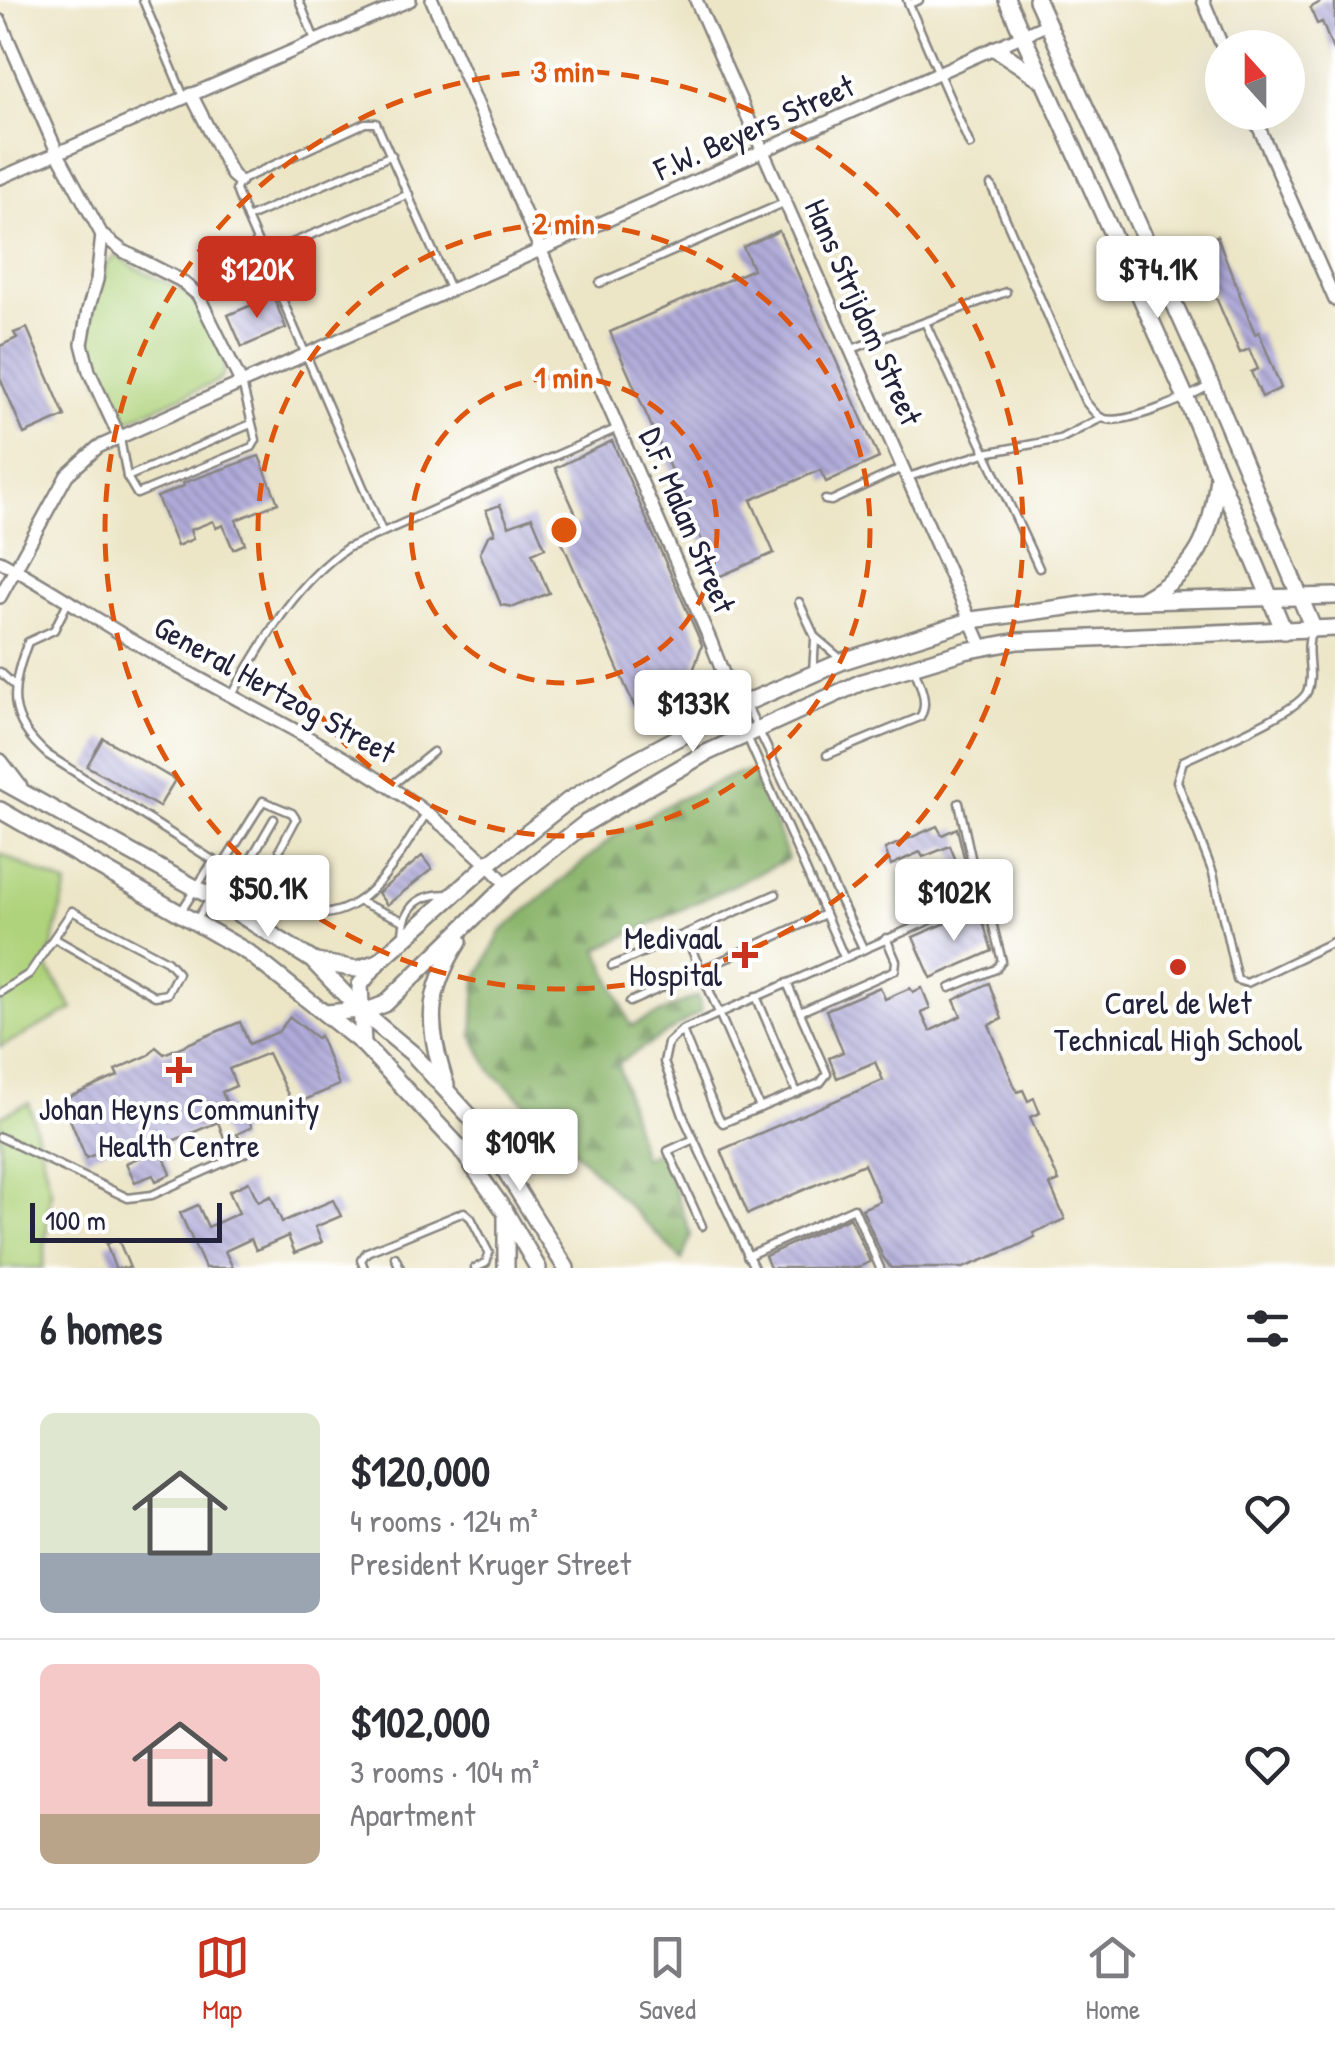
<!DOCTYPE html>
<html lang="en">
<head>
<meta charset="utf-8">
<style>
	:root { --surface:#fff; --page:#f2f2f3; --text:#2b2b33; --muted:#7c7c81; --line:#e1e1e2; --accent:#c8321e }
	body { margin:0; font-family:"Patrick Hand",sans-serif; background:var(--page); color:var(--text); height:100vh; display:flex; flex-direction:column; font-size:38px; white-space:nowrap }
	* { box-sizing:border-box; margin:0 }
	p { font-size:32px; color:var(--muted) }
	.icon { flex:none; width:55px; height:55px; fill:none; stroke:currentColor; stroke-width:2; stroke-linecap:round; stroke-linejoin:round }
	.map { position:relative; height:1268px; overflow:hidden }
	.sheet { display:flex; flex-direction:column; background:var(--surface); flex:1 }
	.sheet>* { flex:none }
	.needle { width:65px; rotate:339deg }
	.fabs { position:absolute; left:1205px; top:30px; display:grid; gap:20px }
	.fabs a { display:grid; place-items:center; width:100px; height:100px; border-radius:50%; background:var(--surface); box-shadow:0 10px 40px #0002; font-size:50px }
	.scale { position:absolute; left:30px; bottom:25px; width:192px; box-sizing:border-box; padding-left:10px; border:5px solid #22223b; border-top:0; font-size:28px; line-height:35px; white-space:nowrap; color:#22223b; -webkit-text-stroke:8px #fff; paint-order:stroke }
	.price { position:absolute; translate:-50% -85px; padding:0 22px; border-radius:10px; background:#fff; color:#222; font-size:32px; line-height:65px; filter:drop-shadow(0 2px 5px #0008) }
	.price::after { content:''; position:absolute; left:50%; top:60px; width:30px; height:22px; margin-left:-15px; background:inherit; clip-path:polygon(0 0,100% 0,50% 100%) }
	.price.active { background:var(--accent); color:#fff }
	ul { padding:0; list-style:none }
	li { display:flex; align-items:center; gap:30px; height:250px; padding:0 40px }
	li+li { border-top:2px solid var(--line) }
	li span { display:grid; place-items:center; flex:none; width:280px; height:200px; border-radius:15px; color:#555 }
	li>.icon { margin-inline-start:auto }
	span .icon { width:120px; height:120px; fill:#fffc; stroke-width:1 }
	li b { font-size:42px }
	h2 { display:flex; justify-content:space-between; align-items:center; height:120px; padding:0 40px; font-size:42px }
	.menu { display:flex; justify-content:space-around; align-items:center; height:140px; border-top:2px solid var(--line); background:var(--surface); font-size:28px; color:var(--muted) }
	.menu a { display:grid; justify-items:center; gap:5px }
	.menu .active { color:var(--accent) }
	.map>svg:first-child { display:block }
	.forest { fill:url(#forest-firs); stroke:#566c54; stroke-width:2.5 }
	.park { fill:#afd37c; stroke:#687a5c; stroke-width:2.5 }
	.building { fill:url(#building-back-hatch) }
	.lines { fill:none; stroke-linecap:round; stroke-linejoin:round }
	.lane-casing { stroke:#878480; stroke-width:11 }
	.street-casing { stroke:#878480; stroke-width:16 }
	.secondary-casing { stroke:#878480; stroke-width:20 }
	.lane { stroke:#fff; stroke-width:6 }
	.street { stroke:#fff; stroke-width:11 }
	.secondary { stroke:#fff; stroke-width:15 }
	.ring { fill:none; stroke:#de560e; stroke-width:5; stroke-dasharray:18 12 }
	.poi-dot { fill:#c8321e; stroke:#fff; stroke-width:4 }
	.labels { text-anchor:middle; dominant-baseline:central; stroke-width:8; stroke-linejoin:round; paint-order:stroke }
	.street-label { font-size:32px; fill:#22223b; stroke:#fff }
	.poi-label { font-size:32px; fill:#22223b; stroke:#fff }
	.centre { fill:#de560e; stroke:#fff; stroke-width:5 }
	.ring-label { font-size:30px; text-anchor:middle; font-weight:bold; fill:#de560e; stroke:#fff; stroke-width:8; stroke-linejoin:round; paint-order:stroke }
</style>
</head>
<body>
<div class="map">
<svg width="1335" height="1268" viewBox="0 0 1335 1268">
	<defs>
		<pattern id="forest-firs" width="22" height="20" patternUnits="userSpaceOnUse" patternTransform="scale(2.5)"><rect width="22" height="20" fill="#8bb56c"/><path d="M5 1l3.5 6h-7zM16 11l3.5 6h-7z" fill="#71935a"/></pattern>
		<pattern id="building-back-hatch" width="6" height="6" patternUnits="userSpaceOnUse" patternTransform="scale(2.5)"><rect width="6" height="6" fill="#b0abd9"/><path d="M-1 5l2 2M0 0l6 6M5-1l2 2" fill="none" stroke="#8f8bb1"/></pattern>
	</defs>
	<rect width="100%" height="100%" fill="#fff"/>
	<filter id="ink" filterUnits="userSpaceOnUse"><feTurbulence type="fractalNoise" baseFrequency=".01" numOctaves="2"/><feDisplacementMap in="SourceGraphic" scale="20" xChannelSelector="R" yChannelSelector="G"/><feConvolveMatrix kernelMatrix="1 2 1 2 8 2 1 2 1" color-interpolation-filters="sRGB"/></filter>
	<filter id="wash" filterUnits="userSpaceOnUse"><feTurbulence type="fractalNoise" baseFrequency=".0048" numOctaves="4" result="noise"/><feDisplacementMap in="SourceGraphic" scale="40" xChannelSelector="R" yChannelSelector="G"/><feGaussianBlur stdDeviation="2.25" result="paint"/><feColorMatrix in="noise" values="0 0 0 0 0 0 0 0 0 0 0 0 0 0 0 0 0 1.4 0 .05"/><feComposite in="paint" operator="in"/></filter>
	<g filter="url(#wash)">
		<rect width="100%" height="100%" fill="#ece5c6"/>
		<!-- forest -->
		<polygon class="forest" points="756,771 788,859 598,949 631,1026 697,996 702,1011 618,1063 643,1158 660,1149 691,1235 682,1260 561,1137 491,1071 473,1036 476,981 501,932 614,836 672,802 738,773"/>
		<!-- park -->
		<g class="park">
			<path d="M116,256C123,259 129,264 136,268C188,293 193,289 218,344C224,357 229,368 220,380L128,420L112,407L89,356L87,332L107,264Z"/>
			<polygon points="0,854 67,885 47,967 73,1009 0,1047"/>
			<polygon points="29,1103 51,1190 43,1268 0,1268 0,1116"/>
		</g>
		<g id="blocks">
			<!-- building -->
			<g class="building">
				<polygon points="1324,0 1335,0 1335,55 1322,22 1317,24 1310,8"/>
				<polygon points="779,231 879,458 826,482 820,470 751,500 774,553 718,577 610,332 753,269 743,247"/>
				<polygon points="1217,236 1255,334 1259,332 1281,388 1262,397 1251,372 1258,369 1249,349 1240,353 1208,279 1213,276 1200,243"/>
				<polygon points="273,296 286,328 242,347 228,315"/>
				<polygon points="27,328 65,416 24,434 0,378 0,346 17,338 14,333"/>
				<polygon points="612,441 702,645 687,689 636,710 558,533 580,523 555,468"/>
				<polygon points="259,456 278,503 236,520 245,544 233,549 223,525 216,528 213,521 190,530 193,539 177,546 157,497 184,486 183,483"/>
				<polygon points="500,505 509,526 532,517 545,548 532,553 549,593 514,607 501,605 480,553 488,536 495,533 486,510"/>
				<polygon points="103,738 175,780 159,807 87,766"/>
				<polygon points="937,826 942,835 957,828 967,870 961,873 950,846 923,857 920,852 891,865 885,849"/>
				<polygon points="422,856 432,869 387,905 378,893"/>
				<polygon points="979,909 992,951 931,978 913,937"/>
				<polygon points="989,983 1002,1019 989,1025 1017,1092 1023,1090 1028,1101 1034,1098 1040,1113 1030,1117 1059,1181 1050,1185 1065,1219 1033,1233 1035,1237 1013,1248 963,1268 891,1268 883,1257 862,1209 880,1201 864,1164 748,1214 721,1150 883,1080 875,1062 837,1078 829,1058 843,1052 826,1010 880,987 885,999 910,988 913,992 922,988 930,1008 921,1012 930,1031 961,1016 954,1000"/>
				<polygon points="290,1017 317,1038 320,1036 339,1085 293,1105 268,1053 229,1069 236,1086 222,1092 235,1122 247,1117 252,1127 237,1134 240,1140 227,1146 218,1122 163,1145 167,1154 163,1155 171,1174 156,1181 153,1175 135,1182 126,1163 140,1157 132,1139 86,1158 62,1100 118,1076 115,1070 149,1055 156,1047 164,1054 240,1022 249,1044 278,1032"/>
				<polygon points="249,1182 258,1202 271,1196 282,1222 333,1200 341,1216 315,1227 322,1242 295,1253 288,1236 256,1250 251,1239 225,1251 233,1268 205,1268 180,1213 198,1205 208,1227 239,1213 229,1191"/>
				<polygon points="850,1217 870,1262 857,1268 770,1268 765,1256"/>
				<polygon points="118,1239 130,1268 115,1268 106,1244"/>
			</g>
		</g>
	</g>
	<g filter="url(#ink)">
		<use href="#blocks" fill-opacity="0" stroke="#878480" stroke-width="2.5"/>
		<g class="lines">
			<defs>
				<g id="lane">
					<polyline points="143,0 184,97"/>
					<polyline points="299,0 315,40"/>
					<polyline points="907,0 970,145"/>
					<polyline points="909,4 919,0"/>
					<path d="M991,185L1085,401C1090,407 1095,415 1102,418C1123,427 1189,397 1209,386"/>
					<polyline points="247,218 392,155"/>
					<polyline points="263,255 409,194"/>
					<polyline points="600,283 786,202"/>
					<polyline points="925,322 1039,568"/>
					<polyline points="852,349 1006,292"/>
					<polyline points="120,438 127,477 137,494 252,447 256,440 242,383"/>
					<polyline points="127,477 251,424"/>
					<polyline points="908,477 985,453 1060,439 1101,418"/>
					<polyline points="825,500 831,501 902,468"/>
					<polyline points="382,531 247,218 236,190 239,181 365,123 376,123 450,289"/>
					<path d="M68,602L54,630L28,642C10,690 6,719 48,755L280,903C355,943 392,866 426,814"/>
					<polyline points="799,602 815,637 842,660"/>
					<path d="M1312,629C1303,652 1315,673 1307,692C1297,713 1207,749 1183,761L1177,781L1213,873L1237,980L1247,983L1335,941"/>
					<polyline points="0,672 14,685"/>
					<polyline points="813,672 815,640"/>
					<path d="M232,695C265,639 293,586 347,548L618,428"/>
					<polyline points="747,706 863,948"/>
					<polyline points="746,734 844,957"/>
					<path d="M827,755L920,717C930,703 919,683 914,668"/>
					<polyline points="391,786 433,752"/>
					<polyline points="959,803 980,898"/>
					<polyline points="223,865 263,801 292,813 296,819 280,849"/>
					<polyline points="241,876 274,819"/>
					<polyline points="360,902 404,921"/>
					<polyline points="180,913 214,860"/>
					<polyline points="195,922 230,869"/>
					<path d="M403,934C405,903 421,894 450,894"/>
					<polyline points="685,934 760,1108"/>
					<polyline points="612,966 776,894"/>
					<polyline points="0,992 29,974 72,911 167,961 178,973 167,994 155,996 54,938"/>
					<polyline points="756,996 797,1093"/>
					<polyline points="630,1002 825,914"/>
					<polyline points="800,1012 895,970 896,961 886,938"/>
					<polyline points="682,1030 718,1117 723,1123 820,1083 827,1074 787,983"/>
					<polyline points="0,1137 128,1198 152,1195 256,1148"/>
					<polyline points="694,1139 668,1151 702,1226"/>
					<polyline points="747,1256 854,1208 880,1268"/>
					<polyline points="395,1257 400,1268"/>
					<polyline points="364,1268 361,1260 367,1252 464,1212 471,1218 489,1253 486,1263 475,1268"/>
					<polyline points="754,1268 684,1118 664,1062 668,1043 682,1030 980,898 988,907 1002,961 996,969 950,988"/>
				</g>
				<g id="street">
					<polyline points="432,0 711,642 746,733"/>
					<polyline points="696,0 982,647"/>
					<polyline points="1203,0 1223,48"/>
					<polyline points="0,21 58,154 102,235 123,251 180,280 198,295 241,382"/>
					<polyline points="191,94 232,175 239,181"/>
					<polyline points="1252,112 1335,300"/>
					<polyline points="0,178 410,0"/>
					<polyline points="102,235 97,280 88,310 82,344 89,371 119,436"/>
					<path d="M0,561C54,590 104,625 157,655C279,725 411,780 507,885"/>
					<polyline points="0,597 67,475 98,447 1048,24"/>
				</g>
				<g id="secondary">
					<polyline points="1007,0 1186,398 1284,631"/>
					<polyline points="1037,0 1211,385 1313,628"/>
					<polyline points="996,49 1041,79"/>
					<path d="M1144,599C1199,569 1211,537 1218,477"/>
					<polyline points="0,762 19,787"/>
					<polyline points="0,780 212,897 312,960 360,1010 413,1054 475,1122 566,1268"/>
					<polyline points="0,810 249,953 363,1044 460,1148 506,1213 538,1268"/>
					<polyline points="316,962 357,969 375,963"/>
					<polyline points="326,1013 372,1009 385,1004 507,885 586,823 704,754 862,682 965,651 1018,641 1335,628"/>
					<polyline points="363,1044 360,985 378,962 488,864 568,801 630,763 736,707 843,661 972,620 1104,602 1335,596"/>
					<path d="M446,1085C427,1026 425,994 459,941"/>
					<polyline points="506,1217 506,1268"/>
				</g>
			</defs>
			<!-- lane casing -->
			<use href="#lane" class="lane-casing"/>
			<!-- street casing -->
			<use href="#street" class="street-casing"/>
			<!-- secondary casing -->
			<use href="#secondary" class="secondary-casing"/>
			<!-- lane -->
			<use href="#lane" class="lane"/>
			<!-- street -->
			<use href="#street" class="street"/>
			<!-- secondary -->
			<use href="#secondary" class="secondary"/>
		</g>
	</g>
	<!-- distance rings -->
	<g class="ring">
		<circle cx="564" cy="530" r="153"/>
		<circle cx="564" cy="530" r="306"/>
		<circle cx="564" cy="530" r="459"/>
	</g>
	<!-- markers -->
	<g class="poi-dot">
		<path d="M740 940h10v10h10v10h-10v10h-10v-10h-10v-10h10z"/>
		<circle cx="1178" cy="967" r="10"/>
		<path d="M174 1055h10v10h10v10h-10v10h-10v-10h-10v-10h10z"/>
	</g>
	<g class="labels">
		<!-- street labels -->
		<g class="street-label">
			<text transform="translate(754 127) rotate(-24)">F.W. Beyers Street</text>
			<text transform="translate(864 312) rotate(66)">Hans Strijdom Street</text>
			<text transform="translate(688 520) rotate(67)">D.F. Malan Street</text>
			<text transform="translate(275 689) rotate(29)">General Hertzog Street</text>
		</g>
		<!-- poi labels -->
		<g class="poi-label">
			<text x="722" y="937" text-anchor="end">Medivaal<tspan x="722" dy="37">Hospital</tspan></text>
			<text x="1178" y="1002">Carel de Wet<tspan x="1178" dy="37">Technical High School</tspan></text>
			<text x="179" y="1108">Johan Heyns Community<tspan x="179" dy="37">Health Centre</tspan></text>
		</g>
	</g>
	<circle cx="564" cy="530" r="15" class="centre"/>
	<g class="ring-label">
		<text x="564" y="82">3 min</text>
		<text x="564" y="234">2 min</text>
		<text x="564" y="388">1 min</text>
	</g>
</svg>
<div class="fabs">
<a><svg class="needle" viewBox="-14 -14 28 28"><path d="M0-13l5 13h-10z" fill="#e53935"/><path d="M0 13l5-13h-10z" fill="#7c7c81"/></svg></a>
</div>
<div class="scale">100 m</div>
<b class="price active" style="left:257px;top:321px">$120K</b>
<b class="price" style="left:1158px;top:321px">$74.1K</b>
<b class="price" style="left:693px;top:755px">$133K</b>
<b class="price" style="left:268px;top:940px">$50.1K</b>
<b class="price" style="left:954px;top:944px">$102K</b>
<b class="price" style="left:520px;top:1194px">$109K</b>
</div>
<section class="sheet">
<h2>6 homes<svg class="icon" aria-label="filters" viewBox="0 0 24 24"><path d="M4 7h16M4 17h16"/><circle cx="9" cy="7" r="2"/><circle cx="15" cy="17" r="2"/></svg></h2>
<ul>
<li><span style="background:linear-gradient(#dfe7d0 70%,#9aa5b1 0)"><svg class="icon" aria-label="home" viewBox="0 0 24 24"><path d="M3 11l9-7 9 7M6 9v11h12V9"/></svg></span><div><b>$120,000</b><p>4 rooms · 124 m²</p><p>President Kruger Street</p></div><svg class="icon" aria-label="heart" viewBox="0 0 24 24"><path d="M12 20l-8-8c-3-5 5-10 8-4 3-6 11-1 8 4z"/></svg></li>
<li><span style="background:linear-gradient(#f6c9c9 75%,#b9a48a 0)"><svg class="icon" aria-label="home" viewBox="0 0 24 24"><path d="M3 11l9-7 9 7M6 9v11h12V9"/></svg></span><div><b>$102,000</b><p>3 rooms · 104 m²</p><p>Apartment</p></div><svg class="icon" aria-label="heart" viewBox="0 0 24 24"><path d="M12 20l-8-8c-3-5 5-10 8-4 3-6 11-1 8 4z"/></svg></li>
</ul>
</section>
<nav class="menu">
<a class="active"><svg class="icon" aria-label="map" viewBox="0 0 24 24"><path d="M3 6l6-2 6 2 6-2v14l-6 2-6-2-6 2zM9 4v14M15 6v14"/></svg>Map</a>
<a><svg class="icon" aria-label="saved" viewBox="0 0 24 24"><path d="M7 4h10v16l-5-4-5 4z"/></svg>Saved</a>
<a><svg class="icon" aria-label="home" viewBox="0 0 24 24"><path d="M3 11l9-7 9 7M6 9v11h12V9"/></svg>Home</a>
</nav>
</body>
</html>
